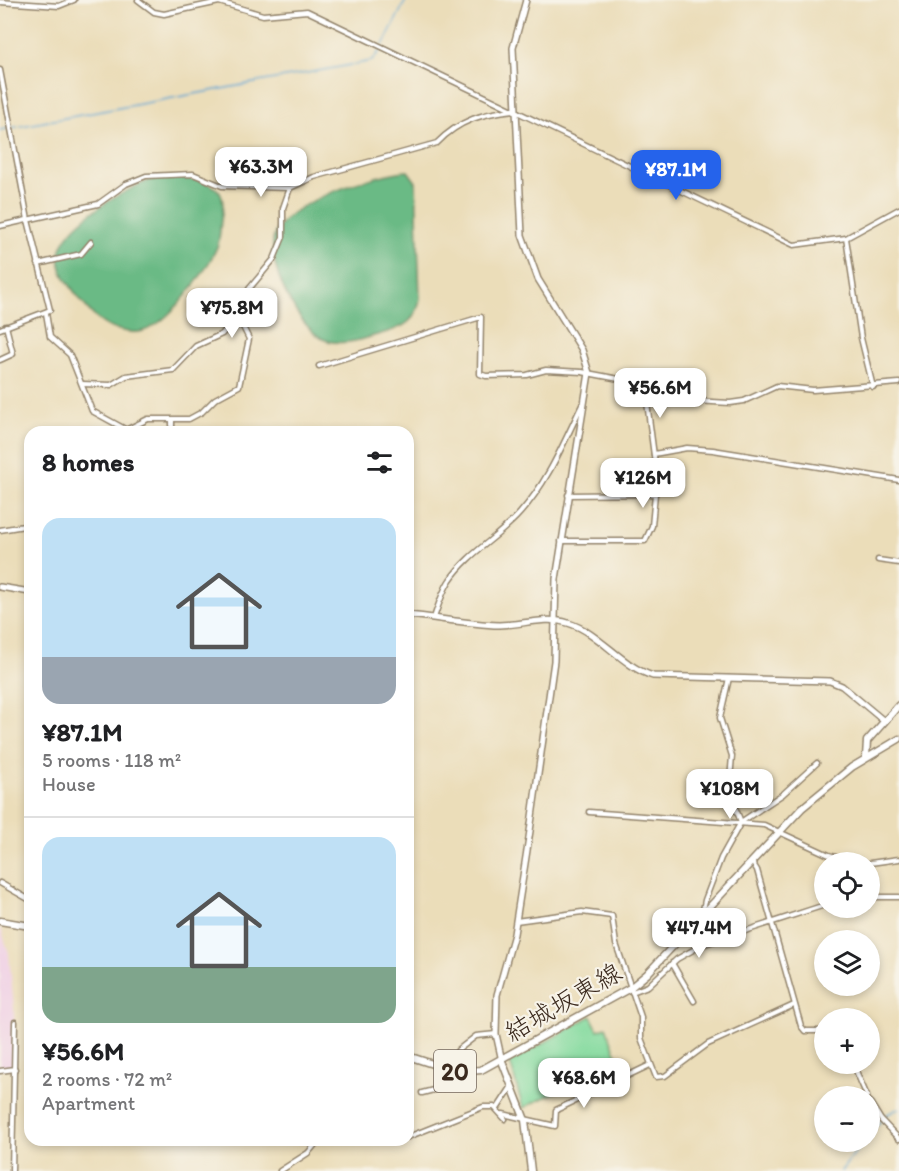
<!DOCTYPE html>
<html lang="en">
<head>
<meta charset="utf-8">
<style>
	:root { --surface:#fff; --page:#f6f6f6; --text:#202124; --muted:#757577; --line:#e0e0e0; --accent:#2563eb }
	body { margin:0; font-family:Itim,"Klee One",sans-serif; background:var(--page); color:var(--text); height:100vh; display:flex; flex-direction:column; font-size:22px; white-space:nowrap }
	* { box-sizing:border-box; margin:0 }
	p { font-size:20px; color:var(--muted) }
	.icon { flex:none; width:33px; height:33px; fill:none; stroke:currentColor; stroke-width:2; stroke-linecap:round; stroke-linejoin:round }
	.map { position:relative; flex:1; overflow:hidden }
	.drawer { position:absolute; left:24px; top:426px; width:390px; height:720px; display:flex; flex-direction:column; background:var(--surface); border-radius:18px; box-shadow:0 3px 9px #0003 }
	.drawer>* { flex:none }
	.controls { position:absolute; left:814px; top:852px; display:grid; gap:12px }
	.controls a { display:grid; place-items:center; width:66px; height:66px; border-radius:50%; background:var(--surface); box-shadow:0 3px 9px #0003; font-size:30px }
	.price { position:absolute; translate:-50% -51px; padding:0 14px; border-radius:12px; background:#fff; color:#222; font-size:20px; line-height:39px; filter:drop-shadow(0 2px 3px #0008) }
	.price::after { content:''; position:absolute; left:50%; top:36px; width:18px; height:14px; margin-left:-9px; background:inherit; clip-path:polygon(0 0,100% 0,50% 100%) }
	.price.current { background:var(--accent); color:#fff }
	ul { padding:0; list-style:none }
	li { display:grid; align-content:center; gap:12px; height:318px; padding:0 18px }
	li+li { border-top:2px solid var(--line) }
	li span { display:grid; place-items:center; height:186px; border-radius:18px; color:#555 }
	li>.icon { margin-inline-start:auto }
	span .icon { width:108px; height:108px; fill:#fffc; stroke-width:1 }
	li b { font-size:26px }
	h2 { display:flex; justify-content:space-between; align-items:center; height:72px; padding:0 18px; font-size:26px }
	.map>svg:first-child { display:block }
	.built { fill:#f0d0e5 }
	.green { fill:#83da9e; stroke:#5f825e; stroke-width:1.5 }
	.forest { fill:#6aba85; stroke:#527252; stroke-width:1.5 }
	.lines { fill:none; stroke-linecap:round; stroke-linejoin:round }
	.stream { stroke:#5ba5d3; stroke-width:1.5 }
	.minor-casing { stroke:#93846c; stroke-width:7 }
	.tertiary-casing { stroke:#93846c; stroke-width:8 }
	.primary-casing { stroke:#93846c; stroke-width:9 }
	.minor { stroke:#fff; stroke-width:4 }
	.tertiary { stroke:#fff; stroke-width:5 }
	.primary { stroke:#fff; stroke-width:6 }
	.labels { text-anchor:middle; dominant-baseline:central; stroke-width:4.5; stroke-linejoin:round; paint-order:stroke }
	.shield { fill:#f7f3e8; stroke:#73665b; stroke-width:1.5 }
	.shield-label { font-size:24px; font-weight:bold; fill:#3b2a1e }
	.street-label { font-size:26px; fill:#3b2a1e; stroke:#f7f3e8 }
</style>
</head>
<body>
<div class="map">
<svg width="899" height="1171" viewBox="0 0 899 1171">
	<rect width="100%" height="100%" fill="#f7f3e8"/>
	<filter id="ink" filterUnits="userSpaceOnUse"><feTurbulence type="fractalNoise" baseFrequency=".0167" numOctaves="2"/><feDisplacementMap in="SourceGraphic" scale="12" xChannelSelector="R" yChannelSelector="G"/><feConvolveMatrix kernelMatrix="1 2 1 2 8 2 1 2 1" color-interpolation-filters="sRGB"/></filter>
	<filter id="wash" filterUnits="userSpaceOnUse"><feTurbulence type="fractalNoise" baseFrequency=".008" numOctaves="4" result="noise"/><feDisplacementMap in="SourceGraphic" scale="24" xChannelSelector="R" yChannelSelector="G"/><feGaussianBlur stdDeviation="1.35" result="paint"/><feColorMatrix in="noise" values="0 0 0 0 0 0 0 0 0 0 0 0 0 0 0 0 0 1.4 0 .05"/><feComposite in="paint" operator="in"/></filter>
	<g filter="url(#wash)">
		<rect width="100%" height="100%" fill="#ebddb9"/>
		<!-- built -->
		<polygon class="built" points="0,926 9,954 14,1010 13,1067 0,1069"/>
		<!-- green -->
		<polygon class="green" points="591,1016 598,1030 606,1027 619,1061 523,1108 510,1062"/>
		<!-- forest -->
		<g class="forest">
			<path d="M408,171L416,182L420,299C416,321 405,327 384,333C366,338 344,347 325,340C298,329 264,261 275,233C286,203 379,172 408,171Z"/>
			<path d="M161,177C178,179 205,177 218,190C225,198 223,210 221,220C220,229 220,239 217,247C206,272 170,323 143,331C133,334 122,331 112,328C97,323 86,307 76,294C68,283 57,269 60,254C64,222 133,183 161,177Z"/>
		</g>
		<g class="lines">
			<!-- stream -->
			<g class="stream">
				<polyline points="383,45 406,0"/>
				<polyline points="0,130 372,61 381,49"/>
				<polyline points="870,1133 886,1115 899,1108"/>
				<polyline points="841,1171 863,1142"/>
			</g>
		</g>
	</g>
	<g filter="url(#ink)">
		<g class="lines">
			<defs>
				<g id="minor">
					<polyline points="138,0 154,12 164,14 219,2 263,15 307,11 794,245 846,238 899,209"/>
					<polyline points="0,2 59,6 74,0"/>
					<polyline points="0,70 28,220 50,310 0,329"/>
					<path d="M0,226L98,204L126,184L146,176L193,174L222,186L290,188L314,177L437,143C459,120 484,113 514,110"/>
					<polyline points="846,238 861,338 873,387"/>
					<polyline points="38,264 81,254 91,242"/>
					<polyline points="46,313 50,337 70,355 92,411 125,429"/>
					<polyline points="0,360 13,354 6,326"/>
					<polyline points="319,366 481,317 480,374 486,376 527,375 546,370 582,372 619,379 677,400 730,403 744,401 777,386 813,390 899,383"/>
					<polyline points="82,384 111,385 126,376 173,370 196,346 222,334 235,319 249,289 274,259 283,237 283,208 290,188"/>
					<polyline points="122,432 148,419 189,419 202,412 215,399 239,386 249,339 242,325 240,312"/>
					<polyline points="172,432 172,420"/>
					<polyline points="654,454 687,448 713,450 899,480"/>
					<polyline points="568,495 655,494 656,471 645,387"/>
					<polyline points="0,530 30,525"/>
					<polyline points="561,541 645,541 652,526 655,494"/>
					<polyline points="878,560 899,563"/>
					<path d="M434,618C438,606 443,590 450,580C468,553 499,537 520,513C548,482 564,442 582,405"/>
					<polyline points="729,678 720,718 732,756 729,792 741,822"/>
					<polyline points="589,812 764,825 829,855 854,862"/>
					<polyline points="752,862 757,870 801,1026 805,1031 825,1031"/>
					<polyline points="870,863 899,859"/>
					<polyline points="0,883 30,900"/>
					<polyline points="870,897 899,897"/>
					<polyline points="516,921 582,912 612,916 616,944 641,1017 641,1038 656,1077 665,1076 708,1044 794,1005"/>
					<polyline points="709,942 702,915 705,900 721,858 741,822 783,794 817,763"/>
					<polyline points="672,963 694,1001"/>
					<polyline points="632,992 648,986 677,959 702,945 825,905"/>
					<polyline points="458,1050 476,1036 496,1034"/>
					<polyline points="853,1064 867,1096"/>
					<polyline points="0,1071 15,1069"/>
					<polyline points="422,1093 445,1087 439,1068"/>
					<polyline points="870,1102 881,1120 899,1139"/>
					<polyline points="497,1109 512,1086"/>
					<polyline points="503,1114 555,1126 556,1110 650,1065"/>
					<polyline points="408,1137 483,1107 494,1107 505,1119"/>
					<polyline points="12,1171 15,1022"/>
					<polyline points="280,1171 308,1153 319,1140"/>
				</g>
				<g id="tertiary">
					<polyline points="0,587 30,592"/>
					<path d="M408,615C438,618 469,624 499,625C522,625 546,616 568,623C599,632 621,666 653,676L830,681L842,686L884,721"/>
					<polyline points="502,1061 496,1034 497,995 514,934 530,831 554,661 556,579 589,373 582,350 538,279 522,235 513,48 526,0"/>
				</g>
				<g id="primary">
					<polyline points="866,757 867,741 899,705"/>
					<polyline points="0,921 30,926"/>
					<polyline points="408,1056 457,1072 481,1070 630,988 647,974 802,808 852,767 899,739"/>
					<polyline points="502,1061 525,1120 531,1171"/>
				</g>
			</defs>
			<!-- minor casing -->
			<use href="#minor" class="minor-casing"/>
			<!-- tertiary casing -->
			<use href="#tertiary" class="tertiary-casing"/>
			<!-- primary casing -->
			<use href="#primary" class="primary-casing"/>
			<!-- minor -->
			<use href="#minor" class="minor"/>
			<!-- tertiary -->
			<use href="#tertiary" class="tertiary"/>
			<!-- primary -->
			<use href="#primary" class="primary"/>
		</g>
	</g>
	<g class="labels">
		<!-- shield labels -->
		<rect class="shield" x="434" y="1050" width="42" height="42" rx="4.5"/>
		<g class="shield-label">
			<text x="455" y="1071">20</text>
		</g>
		<!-- street labels -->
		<g class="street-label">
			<text transform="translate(563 1002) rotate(-30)">結城坂東線</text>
		</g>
	</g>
</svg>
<div class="controls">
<a><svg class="icon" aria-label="locate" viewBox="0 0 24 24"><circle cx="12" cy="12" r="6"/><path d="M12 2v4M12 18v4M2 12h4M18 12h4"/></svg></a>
<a><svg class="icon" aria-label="layers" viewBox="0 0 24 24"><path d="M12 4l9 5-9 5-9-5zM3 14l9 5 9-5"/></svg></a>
<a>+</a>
<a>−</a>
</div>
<b class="price" style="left:261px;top:198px">¥63.3M</b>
<b class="price current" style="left:676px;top:201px">¥87.1M</b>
<b class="price" style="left:232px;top:339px">¥75.8M</b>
<b class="price" style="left:660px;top:419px">¥56.6M</b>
<b class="price" style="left:643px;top:509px">¥126M</b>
<b class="price" style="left:730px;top:820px">¥108M</b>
<b class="price" style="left:699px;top:959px">¥47.4M</b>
<b class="price" style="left:584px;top:1109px">¥68.6M</b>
<section class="drawer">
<h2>8 homes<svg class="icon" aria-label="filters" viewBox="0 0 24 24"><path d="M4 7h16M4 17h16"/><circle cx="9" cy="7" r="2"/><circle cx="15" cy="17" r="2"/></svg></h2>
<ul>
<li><span style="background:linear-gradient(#bfe0f5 75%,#9aa5b1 0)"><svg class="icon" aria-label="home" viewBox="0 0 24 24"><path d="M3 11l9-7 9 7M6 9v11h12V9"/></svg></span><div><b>¥87.1M</b><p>5 rooms · 118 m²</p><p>House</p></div></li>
<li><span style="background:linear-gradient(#bfe0f5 70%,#7fa58c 0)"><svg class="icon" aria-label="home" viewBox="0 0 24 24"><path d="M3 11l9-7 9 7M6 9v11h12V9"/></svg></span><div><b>¥56.6M</b><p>2 rooms · 72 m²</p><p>Apartment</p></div></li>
</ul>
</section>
</div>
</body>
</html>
